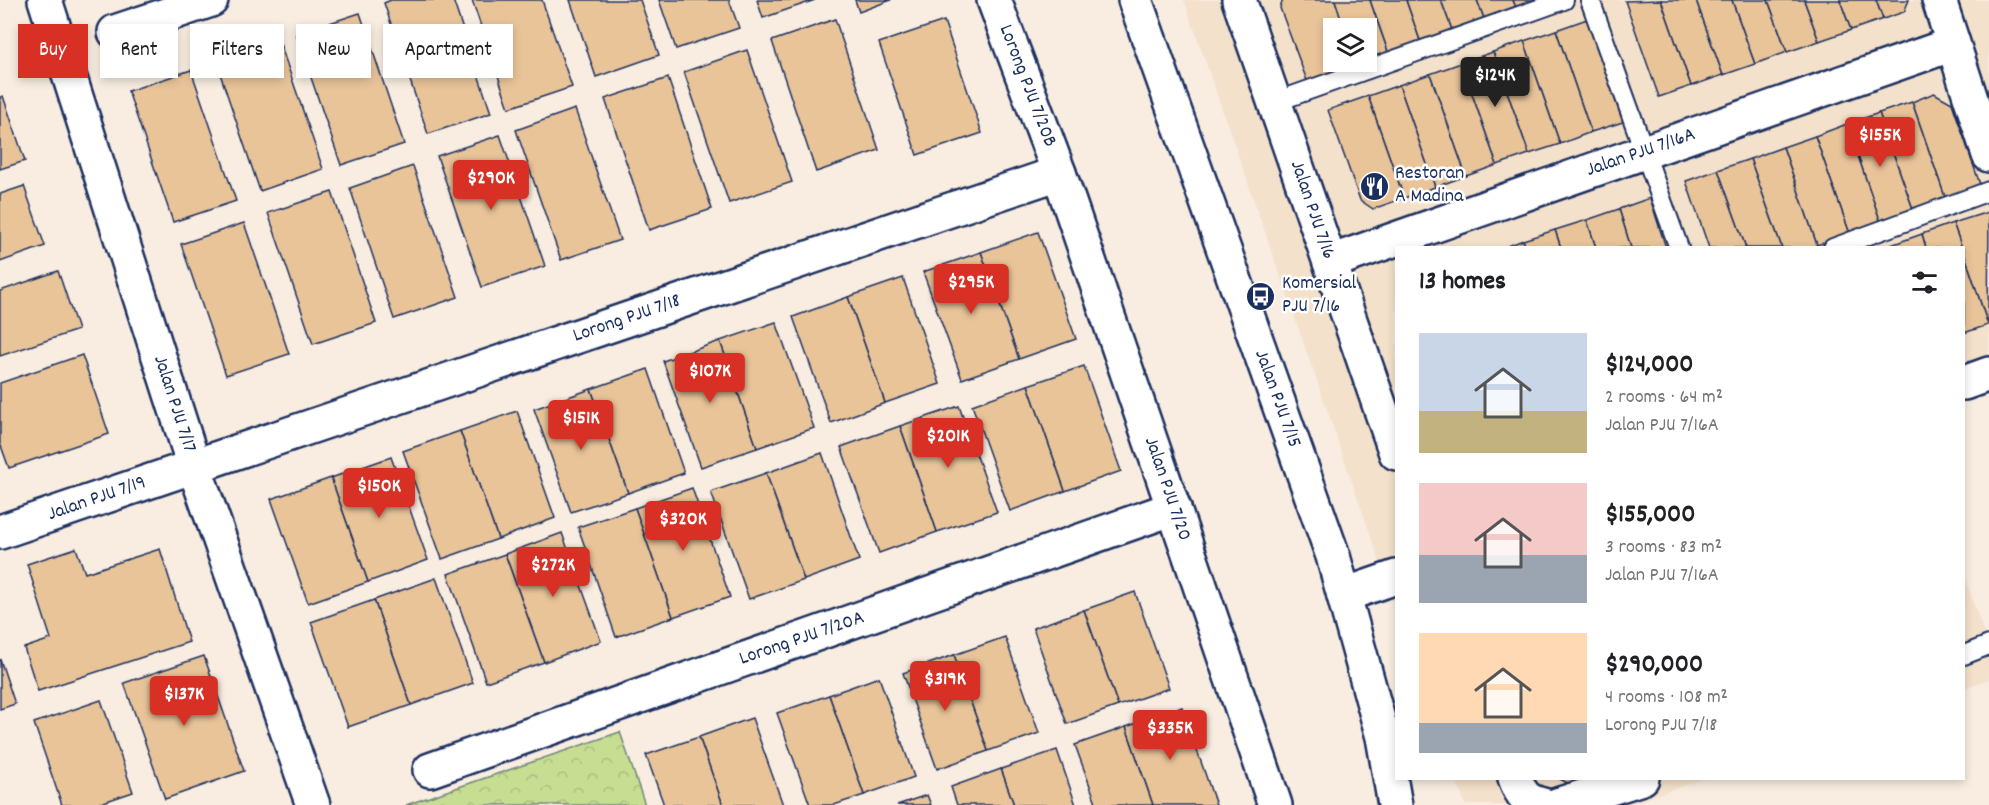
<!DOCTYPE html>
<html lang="en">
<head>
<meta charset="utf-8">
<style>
	:root { --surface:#fff; --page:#f2f2f2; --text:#202124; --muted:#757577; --accent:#d93025 }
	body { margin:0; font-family:Dekko,sans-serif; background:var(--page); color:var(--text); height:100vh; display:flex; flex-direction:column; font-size:22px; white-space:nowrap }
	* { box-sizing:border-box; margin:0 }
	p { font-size:20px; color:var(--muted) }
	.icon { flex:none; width:33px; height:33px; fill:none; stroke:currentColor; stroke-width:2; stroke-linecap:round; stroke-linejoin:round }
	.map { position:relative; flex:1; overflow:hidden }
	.sheet { position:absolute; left:1395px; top:246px; width:570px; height:534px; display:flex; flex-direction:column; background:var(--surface); border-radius:0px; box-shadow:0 3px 9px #0003 }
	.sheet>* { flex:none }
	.banner { position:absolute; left:18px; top:24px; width:570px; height:54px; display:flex; gap:12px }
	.controls { position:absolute; left:1323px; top:18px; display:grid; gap:12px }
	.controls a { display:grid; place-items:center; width:54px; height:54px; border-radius:0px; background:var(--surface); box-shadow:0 3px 9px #0003; font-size:30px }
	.price { position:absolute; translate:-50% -51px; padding:0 14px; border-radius:6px; background:var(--accent); color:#fff; font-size:20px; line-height:39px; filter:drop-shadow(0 2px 3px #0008) }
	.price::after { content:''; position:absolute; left:50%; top:36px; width:18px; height:14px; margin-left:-9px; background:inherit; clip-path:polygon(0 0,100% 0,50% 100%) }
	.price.current { background:#222; color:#fff }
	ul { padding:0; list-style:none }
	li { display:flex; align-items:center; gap:18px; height:150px; padding:0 24px }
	li span { display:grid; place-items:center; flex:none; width:168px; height:120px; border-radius:0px; color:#555 }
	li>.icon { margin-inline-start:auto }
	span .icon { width:72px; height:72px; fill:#fffc; stroke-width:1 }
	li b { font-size:26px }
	h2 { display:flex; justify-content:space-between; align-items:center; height:72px; padding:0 24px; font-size:26px }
	.pill { padding:0 21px; border-radius:0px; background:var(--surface); box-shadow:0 3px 9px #0003; font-size:21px; line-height:54px }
	.pill.current { background:var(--accent); color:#fff }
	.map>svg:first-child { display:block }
	.built { fill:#f4e1cb; fill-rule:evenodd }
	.forest { fill:url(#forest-crowns); stroke:#708678; stroke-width:1.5 }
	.building { fill:#e9c499; stroke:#1b2f5e; stroke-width:1.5 }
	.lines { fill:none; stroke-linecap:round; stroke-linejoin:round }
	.service-casing { stroke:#1b2f5e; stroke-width:22 }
	.minor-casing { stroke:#1b2f5e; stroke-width:38 }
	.tertiary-casing { stroke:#1b2f5e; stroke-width:38 }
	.service { stroke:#fff; stroke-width:18 }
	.minor { stroke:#fff; stroke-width:33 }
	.tertiary { stroke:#fff; stroke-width:33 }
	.labels { text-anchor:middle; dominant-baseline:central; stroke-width:5; stroke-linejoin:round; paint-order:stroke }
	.street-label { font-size:20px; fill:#1b2f5e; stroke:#fff }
	.poi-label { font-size:20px; fill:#1b2f5e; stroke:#fff; text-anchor:start }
</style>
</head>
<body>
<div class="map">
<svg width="1989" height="805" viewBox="0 0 1989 805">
	<defs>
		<pattern id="forest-crowns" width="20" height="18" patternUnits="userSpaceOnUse" patternTransform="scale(1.5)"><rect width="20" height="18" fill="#c6dd92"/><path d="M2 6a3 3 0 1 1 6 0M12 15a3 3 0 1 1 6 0" fill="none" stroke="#aabe80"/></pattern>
	</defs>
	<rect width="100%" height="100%" fill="#f8ede0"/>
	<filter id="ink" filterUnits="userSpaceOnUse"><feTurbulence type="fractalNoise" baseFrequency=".0167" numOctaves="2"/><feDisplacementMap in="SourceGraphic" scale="12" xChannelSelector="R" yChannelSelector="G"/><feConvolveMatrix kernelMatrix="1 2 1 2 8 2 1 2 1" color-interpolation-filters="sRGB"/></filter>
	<g filter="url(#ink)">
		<!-- built -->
		<g class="built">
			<path d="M1184,0H1989V23L1987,25L1989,31V392L1964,401V248H1396V608ZM1334,28H1366V62H1334Z"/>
			<polygon points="1964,575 1989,648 1989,679 1964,688"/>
			<polygon points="1456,779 1703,779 1627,805 1465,805"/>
		</g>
		<!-- forest -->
		<polygon class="forest" points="620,732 645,805 406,805"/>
		<!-- building -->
		<g class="building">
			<polygon points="391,0 453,0 491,113 428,134 384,3"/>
			<polygon points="472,0 542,0 572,87 509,108"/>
			<polygon points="570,0 640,0 659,55 596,77"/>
			<polygon points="659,0 729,0 739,28 676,49"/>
			<polygon points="757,0 815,0 763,18"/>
			<polygon points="855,0 891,0 859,12"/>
			<polygon points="1283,0 1335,0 1344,28 1334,28 1334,62 1356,62 1358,68 1309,86 1280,8"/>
			<polygon points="1335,0 1370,0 1390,57 1358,68 1356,62 1366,62 1366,28 1344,28"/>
			<polygon points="1370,0 1406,0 1422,46 1390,57"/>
			<polygon points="1406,0 1441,0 1454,35 1422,46"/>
			<polygon points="1441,0 1477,0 1486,23 1454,35"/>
			<polygon points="1477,0 1513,0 1518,12 1486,23"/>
			<polygon points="1513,0 1549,0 1518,12"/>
			<polygon points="1661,0 1696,0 1723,75 1691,86"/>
			<polygon points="1661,0 1691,86 1659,97 1625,1"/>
			<polygon points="1696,0 1732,0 1755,64 1723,75"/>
			<polygon points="1732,0 1768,0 1787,52 1755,64"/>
			<polygon points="1768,0 1804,0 1819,41 1787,52"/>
			<polygon points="1804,0 1840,0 1851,30 1819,41"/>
			<polygon points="1840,0 1876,0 1883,19 1851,30"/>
			<polygon points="1876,0 1909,0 1904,12 1883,19"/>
			<polygon points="360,13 404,144 341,165 296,34"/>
			<polygon points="835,19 879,150 816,172 772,41"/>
			<polygon points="1587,19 1623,122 1591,132 1556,30"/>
			<polygon points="944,21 982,133 917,155 879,43"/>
			<polygon points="1556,30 1591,132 1560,144 1524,41"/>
			<polygon points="278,38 323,169 260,191 215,59"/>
			<polygon points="1524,41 1560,144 1529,154 1493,52"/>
			<polygon points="747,50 792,182 729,203 684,72"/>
			<polygon points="1493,52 1529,154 1497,165 1461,63"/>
			<polygon points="1461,63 1497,165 1466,176 1430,74"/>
			<polygon points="191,70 236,201 173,222 128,91"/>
			<polygon points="1430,74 1466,176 1435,187 1399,85"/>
			<polygon points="668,78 712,209 649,230 605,99"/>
			<polygon points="1399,85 1435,187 1404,198 1368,96"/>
			<polygon points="1934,93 1952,103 1982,190 1946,200 1912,102"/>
			<polygon points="3,96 25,161 0,169 0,97"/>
			<polygon points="1368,96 1404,198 1373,209 1360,200 1328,110"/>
			<polygon points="1912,102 1946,200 1914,212 1879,113"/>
			<polygon points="575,109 620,240 561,260 516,130"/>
			<polygon points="1879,113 1914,212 1881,223 1847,124"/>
			<polygon points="1847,124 1881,223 1850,234 1815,136"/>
			<polygon points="500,135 545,266 482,287 437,156"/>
			<polygon points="1815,136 1850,234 1817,245 1783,147"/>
			<polygon points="1783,147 1817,245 1811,248 1782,248 1750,159"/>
			<polygon points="1750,159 1782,248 1746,248 1718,170"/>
			<polygon points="413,166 458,297 394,319 350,188"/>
			<polygon points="1718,170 1746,248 1709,248 1686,181"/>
			<polygon points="24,186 45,246 0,262 0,194"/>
			<polygon points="332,192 376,323 313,344 268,213"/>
			<polygon points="1650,198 1666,248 1631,248 1619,209"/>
			<polygon points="1619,209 1631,248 1596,248 1587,220"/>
			<polygon points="1988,212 1989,215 1988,325 1964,253 1964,248 1962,248 1953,223"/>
			<polygon points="1587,220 1596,248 1561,248 1555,230"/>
			<polygon points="244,223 289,354 226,375 181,244"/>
			<polygon points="1953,223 1962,248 1926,248 1922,234"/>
			<polygon points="1555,230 1561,248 1526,248 1523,240"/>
			<polygon points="1038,232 1076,339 1019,359 981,252"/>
			<polygon points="1922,234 1926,248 1892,248 1891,245"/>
			<polygon points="1523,240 1526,248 1503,248"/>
			<polygon points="981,252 1019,359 962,379 923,272"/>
			<polygon points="1964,253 1988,325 1964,333"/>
			<polygon points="58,271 78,330 0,356 0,291"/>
			<polygon points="903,278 940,384 885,403 848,297"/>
			<polygon points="848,297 885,403 831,423 793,317"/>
			<polygon points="776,322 814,428 757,448 720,341"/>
			<polygon points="720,341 757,448 701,467 663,361"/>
			<polygon points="82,355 109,434 9,468 0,443 0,383"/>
			<polygon points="1084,366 1121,471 1065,491 1028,385"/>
			<polygon points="648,369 684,473 628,493 591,389"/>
			<polygon points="1028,385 1065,491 1010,511 972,405"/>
			<polygon points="591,389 628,493 571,512 534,409"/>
			<polygon points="959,406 997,512 937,532 900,426"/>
			<polygon points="517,411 555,518 498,539 460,431"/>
			<polygon points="900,426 937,532 879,553 841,447"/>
			<polygon points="460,431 498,539 442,559 403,451"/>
			<polygon points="822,453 859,560 804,580 766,473"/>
			<polygon points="391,457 428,560 368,582 331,478"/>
			<polygon points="766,473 804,580 749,599 711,492"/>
			<polygon points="331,478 368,582 308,603 271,499"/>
			<polygon points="692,488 730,597 673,617 635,508"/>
			<polygon points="635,508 673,617 616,637 578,527"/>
			<polygon points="562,533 601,641 544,662 505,554"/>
			<polygon points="76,548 85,573 160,549 189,642 38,691 24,648 51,639 27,564"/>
			<polygon points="505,554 544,662 486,682 448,574"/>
			<polygon points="436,578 473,683 411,705 374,600"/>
			<polygon points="1135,592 1169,688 1118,706 1084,610"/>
			<polygon points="374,600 411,705 348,727 311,622"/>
			<polygon points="1084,610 1118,706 1067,724 1033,628"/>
			<polygon points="1005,637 1039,733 988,751 954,655"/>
			<polygon points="954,655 988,751 937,769 903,673"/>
			<polygon points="204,656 244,771 165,799 124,683"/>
			<polygon points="0,659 15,704 0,709"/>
			<polygon points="879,677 914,777 864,795 829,695"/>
			<polygon points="829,695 864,795 834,805 810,805 777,713"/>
			<polygon points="101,700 133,792 95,805 62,805 34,723"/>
			<polygon points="1182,707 1216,805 1153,805 1126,727"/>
			<polygon points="752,718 783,805 723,805 699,737"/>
			<polygon points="1126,727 1153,805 1097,805 1075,745"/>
			<polygon points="699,737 723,805 664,805 646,755"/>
			<polygon points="1057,750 1076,805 1014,805 1001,769"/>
			<polygon points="1001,769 1014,805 957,805 951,787"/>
			<polygon points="1558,778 1595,778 1573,786"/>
			<polygon points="927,795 931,805 897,805"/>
		</g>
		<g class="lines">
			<defs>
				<g id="service">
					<polyline points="1590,0 1679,248"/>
					<polyline points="1275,102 1564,0"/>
					<polyline points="1833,248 1989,191"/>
					<polyline points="1964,655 1989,645"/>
				</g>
				<g id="minor">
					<polyline points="45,0 194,466 313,805"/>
					<polyline points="994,0 1059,173 1275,805"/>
					<polyline points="1239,0 1396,453"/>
					<polyline points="1939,0 1989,155"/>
					<polyline points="115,32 211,0"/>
					<polyline points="1330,262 1953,44"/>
					<polyline points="1964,383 1989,374"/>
					<polyline points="0,532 1059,173"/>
					<polyline points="1344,595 1396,577"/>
					<polyline points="430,770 1174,508"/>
					<path d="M1515,778C1521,795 1526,801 1543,805"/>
					<polyline points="1557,805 1642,778"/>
				</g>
				<polyline id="tertiary" points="1135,0 1333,556 1383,737 1395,805"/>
			</defs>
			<!-- service casing -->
			<use href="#service" class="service-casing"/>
			<!-- minor casing -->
			<use href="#minor" class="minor-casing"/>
			<!-- tertiary casing -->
			<use href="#tertiary" class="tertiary-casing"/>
			<!-- service -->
			<use href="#service" class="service"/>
			<!-- minor -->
			<use href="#minor" class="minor"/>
			<!-- tertiary -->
			<use href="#tertiary" class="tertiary"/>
		</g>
	</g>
	<!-- icons -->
	<defs>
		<symbol id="restaurant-disc" viewBox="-11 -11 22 22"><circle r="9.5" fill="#1b2f5e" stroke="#fff"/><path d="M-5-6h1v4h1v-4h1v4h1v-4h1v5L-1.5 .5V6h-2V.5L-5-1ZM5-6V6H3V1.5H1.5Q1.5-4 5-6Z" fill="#fff"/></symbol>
		<symbol id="bus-disc" viewBox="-11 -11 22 22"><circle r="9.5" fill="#1b2f5e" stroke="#fff"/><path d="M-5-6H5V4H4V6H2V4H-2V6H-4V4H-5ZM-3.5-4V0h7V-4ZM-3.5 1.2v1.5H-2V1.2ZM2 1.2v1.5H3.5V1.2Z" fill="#fff"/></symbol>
	</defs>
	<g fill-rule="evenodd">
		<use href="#restaurant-disc" x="1358" y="170" width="33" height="33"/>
		<use href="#bus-disc" x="1244" y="280" width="33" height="33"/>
	</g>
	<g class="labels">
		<!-- street labels -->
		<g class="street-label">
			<text transform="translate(1027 86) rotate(69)">Lorong PJU 7/20B</text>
			<text transform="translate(1641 153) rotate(-19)">Jalan PJU 7/16A</text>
			<text transform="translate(1312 210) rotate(71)">Jalan PJU 7/16</text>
			<text transform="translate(627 319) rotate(-19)">Lorong PJU 7/18</text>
			<text transform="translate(1277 399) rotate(70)">Jalan PJU 7/15</text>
			<text transform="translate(174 404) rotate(72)">Jalan PJU 7/17</text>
			<text transform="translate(1167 489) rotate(71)">Jalan PJU 7/20</text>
			<text transform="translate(97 499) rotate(-19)">Jalan PJU 7/19</text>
			<text transform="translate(802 639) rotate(-19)">Lorong PJU 7/20A</text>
		</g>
		<!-- poi labels -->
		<g class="poi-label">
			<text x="1395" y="174">Restoran<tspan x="1395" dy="23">A Madina</tspan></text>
			<text x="1282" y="284">Komersial<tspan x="1282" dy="23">PJU 7/16</tspan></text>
		</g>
	</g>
</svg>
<div class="controls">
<a><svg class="icon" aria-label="layers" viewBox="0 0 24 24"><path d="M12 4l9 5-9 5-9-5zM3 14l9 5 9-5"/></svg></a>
</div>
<b class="price current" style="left:1495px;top:108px">$124K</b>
<b class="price" style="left:1880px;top:168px">$155K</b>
<b class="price" style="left:491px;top:211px">$290K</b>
<b class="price" style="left:971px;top:315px">$295K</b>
<b class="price" style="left:710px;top:404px">$107K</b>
<b class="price" style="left:581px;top:451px">$151K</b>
<b class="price" style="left:948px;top:469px">$201K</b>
<b class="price" style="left:379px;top:519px">$150K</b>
<b class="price" style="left:683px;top:552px">$320K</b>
<b class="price" style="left:553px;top:598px">$272K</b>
<b class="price" style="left:945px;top:712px">$319K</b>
<b class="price" style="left:184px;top:727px">$137K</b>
<b class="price" style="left:1170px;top:761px">$335K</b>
<div class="banner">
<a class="pill current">Buy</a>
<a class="pill">Rent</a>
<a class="pill">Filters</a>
<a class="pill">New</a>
<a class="pill">Apartment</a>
</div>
<section class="sheet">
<h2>13 homes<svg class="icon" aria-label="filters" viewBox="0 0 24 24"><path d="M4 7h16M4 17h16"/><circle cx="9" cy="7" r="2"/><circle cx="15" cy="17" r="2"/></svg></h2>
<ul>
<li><span style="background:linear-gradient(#c9d6e8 65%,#c2b280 0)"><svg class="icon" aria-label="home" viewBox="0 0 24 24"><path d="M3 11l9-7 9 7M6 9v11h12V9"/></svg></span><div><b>$124,000</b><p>2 rooms · 64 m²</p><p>Jalan PJU 7/16A</p></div></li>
<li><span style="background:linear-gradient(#f6c9c9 60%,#9aa5b1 0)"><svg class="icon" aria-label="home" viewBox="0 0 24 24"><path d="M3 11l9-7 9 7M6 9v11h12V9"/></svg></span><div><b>$155,000</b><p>3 rooms · 83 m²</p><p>Jalan PJU 7/16A</p></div></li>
<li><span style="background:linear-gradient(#ffd9b3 75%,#9aa5b1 0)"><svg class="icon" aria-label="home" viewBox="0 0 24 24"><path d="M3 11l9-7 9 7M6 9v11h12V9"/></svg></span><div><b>$290,000</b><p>4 rooms · 108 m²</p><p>Lorong PJU 7/18</p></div></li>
</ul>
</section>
</div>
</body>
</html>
